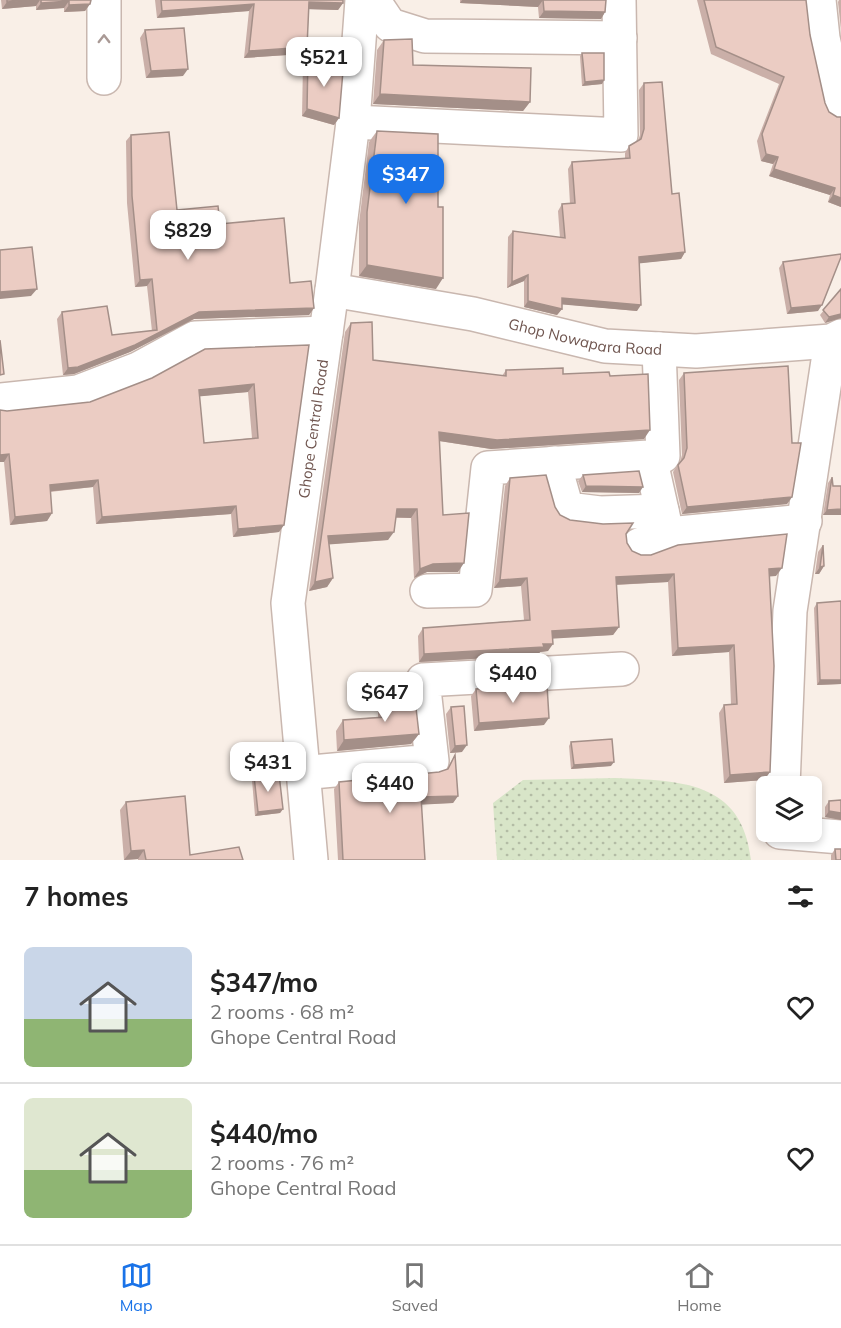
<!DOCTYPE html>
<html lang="en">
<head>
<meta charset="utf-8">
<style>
	:root { --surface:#fff; --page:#f2f2f2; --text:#222; --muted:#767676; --line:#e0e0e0; --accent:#1a73e8 }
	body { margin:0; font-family:Mulish,sans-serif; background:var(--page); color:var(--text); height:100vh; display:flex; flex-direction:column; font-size:22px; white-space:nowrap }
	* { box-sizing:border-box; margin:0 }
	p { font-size:20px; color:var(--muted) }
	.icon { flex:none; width:33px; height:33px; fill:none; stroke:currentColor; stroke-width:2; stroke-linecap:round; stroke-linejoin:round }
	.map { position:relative; height:860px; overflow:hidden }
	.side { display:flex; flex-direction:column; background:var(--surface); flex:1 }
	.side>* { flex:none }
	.fabs { position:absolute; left:756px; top:776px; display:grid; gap:12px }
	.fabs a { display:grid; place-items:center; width:66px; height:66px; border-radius:9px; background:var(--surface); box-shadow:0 3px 9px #0003; font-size:30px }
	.price { position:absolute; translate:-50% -51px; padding:0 14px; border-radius:12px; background:#fff; color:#222; font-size:20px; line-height:39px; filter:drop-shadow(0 2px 3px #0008) }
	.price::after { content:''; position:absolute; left:50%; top:36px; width:18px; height:14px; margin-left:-9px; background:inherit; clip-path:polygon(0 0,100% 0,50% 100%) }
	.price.active { background:var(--accent); color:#fff }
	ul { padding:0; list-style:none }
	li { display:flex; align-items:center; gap:18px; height:150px; padding:0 24px }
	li+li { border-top:2px solid var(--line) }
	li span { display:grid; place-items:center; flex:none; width:168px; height:120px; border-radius:9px; color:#555 }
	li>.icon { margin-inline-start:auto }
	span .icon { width:72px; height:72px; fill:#fffc; stroke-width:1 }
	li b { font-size:26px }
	h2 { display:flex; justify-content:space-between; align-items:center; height:72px; padding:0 24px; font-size:26px }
	.tabs { display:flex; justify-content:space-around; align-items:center; height:84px; border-top:2px solid var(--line); background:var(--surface); font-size:16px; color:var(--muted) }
	.tabs a { display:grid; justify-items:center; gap:3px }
	.tabs .active { color:var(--accent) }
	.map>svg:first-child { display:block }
	.park { fill:url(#park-dots) }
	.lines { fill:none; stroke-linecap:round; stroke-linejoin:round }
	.minor-casing { stroke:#c9b7af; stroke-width:36 }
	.minor { stroke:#fff; stroke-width:33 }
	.wall { fill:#caafa8; fill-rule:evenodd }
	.shaded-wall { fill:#a48f88 }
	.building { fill:#ebccc3; stroke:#a48f88; stroke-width:1.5; fill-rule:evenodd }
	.oneway { stroke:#a99995 }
	.labels { text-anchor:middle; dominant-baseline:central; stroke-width:6; stroke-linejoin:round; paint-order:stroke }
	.street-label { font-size:15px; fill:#6f554f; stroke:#fcf4ed }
</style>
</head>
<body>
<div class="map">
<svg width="841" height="860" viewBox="0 0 841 860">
	<defs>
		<pattern id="park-dots" width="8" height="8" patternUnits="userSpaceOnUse" patternTransform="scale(1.5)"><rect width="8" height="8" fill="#d8e5c8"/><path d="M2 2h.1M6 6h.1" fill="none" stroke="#b3bca5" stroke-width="1.8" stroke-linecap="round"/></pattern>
	</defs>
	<rect width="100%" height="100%" fill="#f9efe7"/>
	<!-- park -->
	<path class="park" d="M615,778C680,781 742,780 751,860H497L493,803L523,780Z"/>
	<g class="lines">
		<defs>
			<g id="minor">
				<polyline points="373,0 390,25 425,36 620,38"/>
				<polyline points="819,0 823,38 838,106 841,107"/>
				<polyline points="104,78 104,0"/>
				<polyline points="353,122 621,135 619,0"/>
				<path id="s1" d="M332,290L473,314L605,346L696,351L831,341L841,336"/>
				<polyline points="0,400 78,392 138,369 195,338 326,333"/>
				<polyline points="650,457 667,533"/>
				<polyline points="554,463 567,509 600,513 662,511"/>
				<polyline points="639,545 668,534 805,521"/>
				<polyline points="427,591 475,590 488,468 663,456 659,349"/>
				<polyline points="312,772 432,761 423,680 622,669"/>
				<polyline points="783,786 790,611 831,341"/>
				<polyline points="780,832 841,837"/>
				<path id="s2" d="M311,860L288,603L332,290L353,122L362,0"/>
			</g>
		</defs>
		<!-- minor casing -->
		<use href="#minor" class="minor-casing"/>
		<!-- minor -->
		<use href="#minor" class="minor"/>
	</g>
	<!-- wall -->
	<g class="wall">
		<polygon points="1,0 91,0 90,4 85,11 64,12 64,8 36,10 36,6 2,9"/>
		<polygon points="155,0 343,0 343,3 338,10 309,9 307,47 302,54 244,58 249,11 157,18"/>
		<polygon points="460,0 606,0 605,12 601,19 539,18 538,7 460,3"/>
		<polygon points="697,0 772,0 810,35 825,103 829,112 837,117 841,117 841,207 828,202 830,195 769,176 773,164 761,161 757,141 779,84 711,54"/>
		<polygon points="839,0 841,0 841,30 838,2"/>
		<polygon points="145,30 183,76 146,78 140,38"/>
		<polygon points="384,40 413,65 530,102 523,111 373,104 377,50"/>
		<polygon points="582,53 604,80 602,84 582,86 580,56"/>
		<polygon points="308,56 339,118 334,125 302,116 303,63"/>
		<polygon points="644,83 672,194 685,252 681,259 639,263 637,311 562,304 562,309 557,315 524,307 524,281 507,288 508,237 513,231 560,238 558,211 562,204 570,204 568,169 572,162 625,159 625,153 629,146 638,141 640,135 639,90"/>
		<polygon points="377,131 436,289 359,276 359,223 369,142"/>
		<polygon points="131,135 177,210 220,224 290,283 314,308 309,315 194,319 130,352 74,374 63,375 57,319 62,312 112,335 152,331 147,286 135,287 127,203 126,141"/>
		<polygon points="783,262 818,311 787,314 779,268"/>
		<polygon points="841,289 841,318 825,323 820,315"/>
		<polygon points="351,323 373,360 502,376 506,370 563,374 610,376 644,439 491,449 439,441 443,515 458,572 427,572 414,578 411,518 396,518 388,540 329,544 333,578 327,587 309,591 345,332"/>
		<path d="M309,345L284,525L279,532L233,537L231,514L96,524L93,487L50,492L52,513L47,521L10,525L4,462H0V410L7,411L90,402ZM248,392L252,438L204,443L199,396Z"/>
		<polygon points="684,373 792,497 787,504 682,514 673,472 680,462 682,455 679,380"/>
		<polygon points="583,475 639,493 582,492 578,481"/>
		<polygon points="832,477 833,486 841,515 823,515 828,483"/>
		<polygon points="510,478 555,507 560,515 570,520 626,534 627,543 632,551 641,555 776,576 769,576 770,772 764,780 724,783 719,713 724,705 731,704 729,652 672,656 668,582 616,585 619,627 613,635 553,638 548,651 540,652 538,655 419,662 418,636 423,628 524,620 521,586 494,588 505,486"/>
		<polygon points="823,545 824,566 819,574 815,574 818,552"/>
		<polygon points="841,601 841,684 817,685 814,608 817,603"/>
		<polygon points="476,689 544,725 474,731 471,696"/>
		<polygon points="385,702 419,734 411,744 337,751 336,731 343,720 378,717 378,712"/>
		<polygon points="451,707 462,752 450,753 446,714"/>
		<polygon points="571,742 611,766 571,769 569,746"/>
		<polygon points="455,755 458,796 453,803 421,804 425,860 338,860 334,789 339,782 439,772 447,769"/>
		<polygon points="254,776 283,809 280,813 255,816 252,780"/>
		<polygon points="841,800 841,820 825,817 825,807 829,801"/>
		<polygon points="126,802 190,855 243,860 138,860 138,859 124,860 120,810"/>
		<polygon points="835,849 841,860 831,860 831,855"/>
	</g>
	<!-- shaded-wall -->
	<g class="shaded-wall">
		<polygon points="29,0 40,0 36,6 2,9 7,2"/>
		<polygon points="462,0 543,0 538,7 460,3"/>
		<polygon points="69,1 64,8 36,10 41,3"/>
		<polygon points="309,2 343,3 338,10 304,9"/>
		<polygon points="90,4 85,11 64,12 69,5"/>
		<polygon points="254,4 249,11 157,18 162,11"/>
		<polygon points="544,11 605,12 601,19 539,18"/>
		<polygon points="307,47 302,54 244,58 249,51"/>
		<polygon points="188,69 183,76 146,78 151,71"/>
		<polygon points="604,80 602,84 582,86 585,82"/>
		<polygon points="380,94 530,102 523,111 373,104"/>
		<polygon points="307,109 339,118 334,125 302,116"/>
		<polygon points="766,154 778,157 773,164 761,161"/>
		<polygon points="774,169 835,188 830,195 769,176"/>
		<polygon points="833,195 841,198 841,207 828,202"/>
		<polygon points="685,252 681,259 634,264 639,257"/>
		<polygon points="367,265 443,278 436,289 359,276"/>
		<polygon points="528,275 524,281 507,288 512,282"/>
		<polygon points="152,279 147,286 135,287 140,280"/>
		<polygon points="37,289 31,296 0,299 0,292"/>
		<polygon points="562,298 641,305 637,311 557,304"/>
		<polygon points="528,301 562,309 557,315 524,307"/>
		<polygon points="822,305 818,311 787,314 791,308"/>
		<polygon points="314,308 309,315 194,319 130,352 74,374 63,375 68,368 199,312"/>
		<polygon points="841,314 841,318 825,323 829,317"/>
		<polygon points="254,384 248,392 193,397 199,390"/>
		<polygon points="650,430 644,439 491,449 433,440 439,432"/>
		<polygon points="9,454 4,462 0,462 0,455"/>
		<polygon points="98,480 93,487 44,492 50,485"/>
		<polygon points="586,486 643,487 639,493 582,492"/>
		<polygon points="792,497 787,504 682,514 687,507"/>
		<polygon points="236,506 231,514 96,524 102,517"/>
		<polygon points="397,509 417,509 411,518 391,517"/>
		<polygon points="841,509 841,515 823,515 827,510"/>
		<polygon points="52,513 47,521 10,525 15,517"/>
		<polygon points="284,525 279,532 233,537 238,529"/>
		<polygon points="394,532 388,540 322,545 328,536"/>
		<polygon points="464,563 458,572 427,572 414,578 420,569 433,564"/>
		<polygon points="824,566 819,574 815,574 820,567"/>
		<polygon points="782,568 776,576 763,577 769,569"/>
		<polygon points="674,574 668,582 610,585 616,577"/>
		<polygon points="333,578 327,587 309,591 315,582"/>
		<polygon points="527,578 521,586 494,588 500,580"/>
		<polygon points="619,627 613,635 547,639 552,631"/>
		<polygon points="543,644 553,644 548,651 540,652 538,655 419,662 424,654"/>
		<polygon points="734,645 729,652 672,656 678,648"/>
		<polygon points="820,680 841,680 841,684 817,685"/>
		<polygon points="549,718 544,725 474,731 479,723"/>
		<polygon points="419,734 411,744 337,751 344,740"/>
		<polygon points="467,745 462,752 450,753 455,746"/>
		<polygon points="614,762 611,766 571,769 574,765"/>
		<polygon points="770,772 764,780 724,783 730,775"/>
		<polygon points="458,796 453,803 416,805 421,797"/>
		<polygon points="283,809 280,813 255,816 258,812"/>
		<polygon points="829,811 841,813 841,820 825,817"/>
		<polygon points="144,850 138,859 124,860 131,851"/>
	</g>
	<!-- building -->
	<g class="building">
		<polygon points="7,0 29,0 7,2"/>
		<polygon points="41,0 91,0 90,4 69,5 69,1 41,3"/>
		<polygon points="161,0 343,0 343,3 309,2 307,47 249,51 254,4 162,11"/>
		<polygon points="542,0 606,0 605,12 544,11 543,0"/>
		<polygon points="704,0 806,0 810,35 825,103 829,112 837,117 841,117 841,198 833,195 835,188 774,169 778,157 766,154 762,134 784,77 716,47"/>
		<polygon points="184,28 188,69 151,71 145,30"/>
		<polygon points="412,39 413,65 531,68 530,102 380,94 384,40"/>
		<polygon points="582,53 604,53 604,80 585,82"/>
		<polygon points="308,56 343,71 339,118 307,109"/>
		<polygon points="662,82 672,194 679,193 685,252 639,257 641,305 562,298 562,309 528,301 528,275 512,282 513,231 565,238 562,204 575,203 572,162 630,158 629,146 641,139 644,129 644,83"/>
		<polygon points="377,131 438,134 438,207 443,207 443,278 367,265 367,212"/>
		<polygon points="169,132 177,210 218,206 220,224 284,218 290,283 311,281 314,308 199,312 135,345 78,367 68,368 62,312 107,306 112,335 157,330 152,279 140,280 132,196 131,135"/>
		<polygon points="32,247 37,289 0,292 0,250"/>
		<polygon points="841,254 841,257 822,305 791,308 783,262"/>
		<polygon points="841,289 841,314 829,317 823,310"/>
		<polygon points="372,322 373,360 506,376 506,370 563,368 563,374 609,372 610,376 648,374 650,430 497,440 439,432 443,515 469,513 464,563 433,564 420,569 417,509 397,509 394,532 328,536 333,578 315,582 351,323"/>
		<polygon points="0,340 4,374 0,375"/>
		<path d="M309,345L284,525L238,529L236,506L102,517L98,480L50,485L52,513L15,517L9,454L0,455V410L7,411L90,402L152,378L205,349ZM254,384L258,438L204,443L199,390Z"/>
		<polygon points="788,366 792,443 801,443 792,497 687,507 678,465 684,458 687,448 684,373"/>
		<polygon points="639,471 643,487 586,486 583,475"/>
		<polygon points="546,475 555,507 560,515 570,520 603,524 633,523 626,534 627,543 632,551 641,555 651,555 678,545 787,534 782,568 769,569 774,666 770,772 730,775 724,705 737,704 734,645 678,648 674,574 616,577 619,627 552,631 553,644 543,644 544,647 424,654 423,628 530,620 527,578 500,580 510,478"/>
		<polygon points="832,477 833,486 841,486 841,509 827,510"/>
		<polygon points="823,545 824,566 820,567"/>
		<polygon points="841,601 841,680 820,680 817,603"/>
		<polygon points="547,685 549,718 479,723 476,689"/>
		<polygon points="415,699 419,734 344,740 343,720 386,717 385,702"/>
		<polygon points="464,706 467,745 455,746 451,707"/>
		<polygon points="612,739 614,762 574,765 571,742"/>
		<polygon points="455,755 458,796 421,797 425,860 343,860 339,782 439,772 448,769"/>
		<polygon points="279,774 283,809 258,812 254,776"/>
		<polygon points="185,796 190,855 239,847 243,860 146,860 144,850 131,851 126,802"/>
		<polygon points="841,800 841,813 829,811 829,801"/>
		<polygon points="835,849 841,849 841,860 836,860"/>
	</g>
	<!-- one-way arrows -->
	<defs><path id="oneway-chevron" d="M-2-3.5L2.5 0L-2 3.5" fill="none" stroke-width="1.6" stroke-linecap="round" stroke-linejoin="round" transform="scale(1.5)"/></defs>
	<use class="oneway" href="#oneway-chevron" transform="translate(104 39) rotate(-90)"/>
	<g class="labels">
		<!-- street labels -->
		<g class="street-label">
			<text stroke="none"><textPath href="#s1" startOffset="258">Ghop Nowapara Road</textPath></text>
			<text stroke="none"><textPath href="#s2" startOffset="434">Ghope Central Road</textPath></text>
		</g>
	</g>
</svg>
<div class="fabs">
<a><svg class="icon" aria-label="layers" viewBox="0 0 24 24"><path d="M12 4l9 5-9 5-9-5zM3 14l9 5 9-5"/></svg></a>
</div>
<b class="price" style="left:324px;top:88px">$521</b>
<b class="price active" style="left:406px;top:205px">$347</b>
<b class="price" style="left:188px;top:261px">$829</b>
<b class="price" style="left:513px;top:704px">$440</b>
<b class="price" style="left:385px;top:723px">$647</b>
<b class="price" style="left:268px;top:793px">$431</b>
<b class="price" style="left:390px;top:814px">$440</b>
</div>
<section class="side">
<h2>7 homes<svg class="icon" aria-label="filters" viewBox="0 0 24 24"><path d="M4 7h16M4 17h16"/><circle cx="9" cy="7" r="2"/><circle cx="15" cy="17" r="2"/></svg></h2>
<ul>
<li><span style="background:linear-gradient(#c9d6e8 60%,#8fb573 0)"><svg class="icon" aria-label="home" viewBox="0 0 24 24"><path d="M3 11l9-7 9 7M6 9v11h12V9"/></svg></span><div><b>$347/mo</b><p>2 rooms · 68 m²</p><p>Ghope Central Road</p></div><svg class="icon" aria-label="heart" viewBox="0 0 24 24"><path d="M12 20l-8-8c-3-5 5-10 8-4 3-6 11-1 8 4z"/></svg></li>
<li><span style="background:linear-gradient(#dfe7d0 60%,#8fb573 0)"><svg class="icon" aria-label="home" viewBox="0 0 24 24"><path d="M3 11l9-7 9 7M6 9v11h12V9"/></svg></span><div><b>$440/mo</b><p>2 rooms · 76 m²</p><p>Ghope Central Road</p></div><svg class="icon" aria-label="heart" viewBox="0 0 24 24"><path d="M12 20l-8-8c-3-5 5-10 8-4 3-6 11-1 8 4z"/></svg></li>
</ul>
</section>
<nav class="tabs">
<a class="active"><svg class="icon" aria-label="map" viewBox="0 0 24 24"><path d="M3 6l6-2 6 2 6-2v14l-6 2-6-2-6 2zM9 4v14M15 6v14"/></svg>Map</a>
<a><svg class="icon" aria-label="saved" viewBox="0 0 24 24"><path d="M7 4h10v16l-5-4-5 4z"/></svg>Saved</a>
<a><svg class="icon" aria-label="home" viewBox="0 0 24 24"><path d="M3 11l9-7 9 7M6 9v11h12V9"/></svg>Home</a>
</nav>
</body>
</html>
